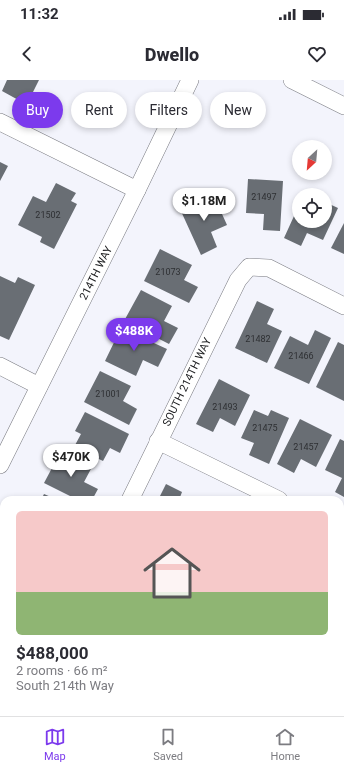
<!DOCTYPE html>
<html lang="en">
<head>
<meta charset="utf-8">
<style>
	:root { --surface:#fff; --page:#f7f7f7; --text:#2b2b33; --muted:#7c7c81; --line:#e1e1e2; --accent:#7c3aed }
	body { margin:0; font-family:Roboto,sans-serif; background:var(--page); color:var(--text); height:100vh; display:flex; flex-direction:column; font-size:15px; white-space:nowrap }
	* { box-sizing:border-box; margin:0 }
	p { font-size:13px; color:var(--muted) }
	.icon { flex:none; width:22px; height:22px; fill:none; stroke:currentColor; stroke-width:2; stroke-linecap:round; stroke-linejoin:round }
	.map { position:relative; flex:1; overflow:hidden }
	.details { position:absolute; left:0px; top:416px; width:344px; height:220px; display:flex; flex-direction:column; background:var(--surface); border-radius:12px 12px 0 0; box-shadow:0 2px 6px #0003 }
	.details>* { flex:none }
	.guide { position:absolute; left:12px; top:12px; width:320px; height:36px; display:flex; gap:8px }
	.needle { width:26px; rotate:206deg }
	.tools { position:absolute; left:292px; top:60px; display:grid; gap:8px }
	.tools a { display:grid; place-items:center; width:40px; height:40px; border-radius:50%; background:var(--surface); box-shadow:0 2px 6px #0003; font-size:20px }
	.price { position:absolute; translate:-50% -34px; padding:0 9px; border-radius:14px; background:#fff; color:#222; font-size:13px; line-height:26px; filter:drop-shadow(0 1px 2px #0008) }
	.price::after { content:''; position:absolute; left:50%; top:24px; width:12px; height:9px; margin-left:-6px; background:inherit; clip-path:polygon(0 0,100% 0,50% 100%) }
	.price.current { background:var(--accent); color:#fff }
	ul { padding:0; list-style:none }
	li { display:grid; align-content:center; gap:8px; height:212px; padding:0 16px }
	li+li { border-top:1px solid var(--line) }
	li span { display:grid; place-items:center; height:124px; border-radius:6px; color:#555 }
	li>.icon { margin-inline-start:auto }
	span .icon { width:72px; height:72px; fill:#fffc; stroke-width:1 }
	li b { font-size:17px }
	.tag { padding:0 14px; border-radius:18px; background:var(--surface); box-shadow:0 2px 6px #0003; font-size:14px; line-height:36px }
	.tag.current { background:var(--accent); color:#fff }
	.status { display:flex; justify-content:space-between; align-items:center; height:28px; padding:0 20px; background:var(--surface); direction:ltr }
	.status svg { height:11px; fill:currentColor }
	header { display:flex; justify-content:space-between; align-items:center; height:52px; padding:0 16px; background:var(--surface); font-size:18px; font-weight:800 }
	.dock { display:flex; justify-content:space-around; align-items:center; height:56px; border-top:1px solid var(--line); background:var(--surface); font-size:11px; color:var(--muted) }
	.dock a { display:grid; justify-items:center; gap:2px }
	.dock .current { color:var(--accent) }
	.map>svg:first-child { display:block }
	.green { fill:#f9dcec }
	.building { fill:#696e74 }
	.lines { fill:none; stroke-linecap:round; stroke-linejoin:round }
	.minor-casing { stroke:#797a81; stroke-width:18 }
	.minor { stroke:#fff; stroke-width:17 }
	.labels { text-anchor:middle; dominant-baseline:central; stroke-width:3; stroke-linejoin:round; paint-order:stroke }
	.number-label { font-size:9px; fill:#2e3033 }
	.street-label { font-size:11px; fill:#1a1b1d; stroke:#fff }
</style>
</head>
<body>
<div class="status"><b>11:32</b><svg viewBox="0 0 49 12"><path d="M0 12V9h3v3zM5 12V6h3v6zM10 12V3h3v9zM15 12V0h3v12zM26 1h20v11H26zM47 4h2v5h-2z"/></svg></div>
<header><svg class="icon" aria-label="back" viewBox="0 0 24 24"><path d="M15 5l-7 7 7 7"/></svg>Dwello<svg class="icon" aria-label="heart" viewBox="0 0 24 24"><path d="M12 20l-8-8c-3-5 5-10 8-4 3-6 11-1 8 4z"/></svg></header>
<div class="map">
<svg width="344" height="636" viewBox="0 0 344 636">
	<rect width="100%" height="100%" fill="#f3f4fc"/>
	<!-- green -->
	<polygon class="green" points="340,568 344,570 344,636 238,636 236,632 340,632"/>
	<!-- building -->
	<g class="building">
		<polygon points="7,0 39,0 31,16 26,13 22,22 2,11"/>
		<polygon points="0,82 8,86 0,101"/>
		<polygon points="248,99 283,101 280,151 263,150 264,134 246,133"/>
		<polygon points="56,103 76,113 71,121 77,124 54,169 40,162 42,157 18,145 33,116 46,122"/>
		<polygon points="213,114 227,145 211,152 217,167 201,175 180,129"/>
		<polygon points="325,122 338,128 323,160 307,153 301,166 284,158 299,125 299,141 325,141"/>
		<polygon points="344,143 344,174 331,168"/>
		<polygon points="160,169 192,185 184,200 198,207 189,223 144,201"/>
		<polygon points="0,196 15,203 18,197 35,205 9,260 0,256"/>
		<polygon points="141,210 172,226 164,241 178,248 169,264 124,241"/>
		<polygon points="257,221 274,229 267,244 282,251 267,283 235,268"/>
		<polygon points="121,248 167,269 158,287 143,280 136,296 105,281"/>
		<polygon points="315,250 331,258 309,304 274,288 290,256 308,265"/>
		<polygon points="338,262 344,265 344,321 316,307"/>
		<polygon points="100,291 131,306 123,321 137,329 129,345 84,322"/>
		<polygon points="219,299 250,315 235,346 220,338 213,352 196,344"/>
		<polygon points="254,330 268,336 271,330 289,338 269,384 249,375 254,363 241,358"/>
		<polygon points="85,332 129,354 120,373 110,368 103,381 74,367 81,354 75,351"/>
		<polygon points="300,339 332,355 316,387 301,379 294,393 277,384"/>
		<polygon points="340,359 344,361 344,417 335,412 342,398 325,390"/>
		<polygon points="61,371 92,387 84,402 98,409 92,420 78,420 44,403"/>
		<polygon points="166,404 182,412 179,420 158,420"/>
		<polygon points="44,414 58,420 41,420"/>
		<polygon points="340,489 344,491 344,494 340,502"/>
		<polygon points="340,506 344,508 344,533 340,541"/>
		<polygon points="41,632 57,632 47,636 42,636"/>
		<polygon points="85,632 92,632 94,636 75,636"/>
		<polygon points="158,632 208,632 210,635 159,636"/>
	</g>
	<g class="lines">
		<defs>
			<g id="minor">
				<polyline points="292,0 344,26"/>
				<polyline points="0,42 137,110"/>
				<polyline points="0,286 39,306"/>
				<polyline points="158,361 279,420"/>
				<polyline points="0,385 137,110 190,0"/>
				<polyline points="130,420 238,200 249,187 269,188 344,226"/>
				<polyline points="340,450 344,452"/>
				<polyline points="125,632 126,636"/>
			</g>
		</defs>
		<!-- minor casing -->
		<use href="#minor" class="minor-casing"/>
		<!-- minor -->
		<use href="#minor" class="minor"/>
	</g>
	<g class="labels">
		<!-- number labels -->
		<g class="number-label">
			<text x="264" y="117">21497</text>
			<text x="48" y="135">21502</text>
			<text x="168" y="192">21073</text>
			<text x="258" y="259">21482</text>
			<text x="301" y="276">21466</text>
			<text x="108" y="314">21001</text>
			<text x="225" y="327">21493</text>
			<text x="265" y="348">21475</text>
			<text x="306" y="367">21457</text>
		</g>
		<!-- street labels -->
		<g class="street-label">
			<text transform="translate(96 193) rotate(-63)">214TH WAY</text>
			<text transform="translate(187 302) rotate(-64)">SOUTH 214TH WAY</text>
		</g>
	</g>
</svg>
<div class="tools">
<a><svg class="needle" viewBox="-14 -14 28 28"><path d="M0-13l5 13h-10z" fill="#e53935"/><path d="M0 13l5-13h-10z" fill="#7c7c81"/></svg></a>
<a><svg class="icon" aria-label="locate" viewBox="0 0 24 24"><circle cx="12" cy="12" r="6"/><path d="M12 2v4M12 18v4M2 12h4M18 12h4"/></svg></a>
</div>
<b class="price" style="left:204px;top:142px">$1.18M</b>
<b class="price current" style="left:134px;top:272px">$488K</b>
<b class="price" style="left:71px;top:398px">$470K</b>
<div class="guide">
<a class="tag current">Buy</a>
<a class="tag">Rent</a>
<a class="tag">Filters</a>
<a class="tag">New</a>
</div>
<section class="details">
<ul>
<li><span style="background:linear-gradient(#f6c9c9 65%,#8fb573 0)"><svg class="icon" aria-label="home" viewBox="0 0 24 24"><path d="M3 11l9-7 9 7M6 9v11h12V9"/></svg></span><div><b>$488,000</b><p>2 rooms · 66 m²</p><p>South 214th Way</p></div></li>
</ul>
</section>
</div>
<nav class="dock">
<a class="current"><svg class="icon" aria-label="map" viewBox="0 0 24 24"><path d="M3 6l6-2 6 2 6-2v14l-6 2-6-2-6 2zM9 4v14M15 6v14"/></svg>Map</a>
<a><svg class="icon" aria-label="saved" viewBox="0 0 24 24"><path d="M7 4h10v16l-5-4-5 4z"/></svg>Saved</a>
<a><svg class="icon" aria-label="home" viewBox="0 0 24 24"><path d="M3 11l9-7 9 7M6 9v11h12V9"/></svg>Home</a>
</nav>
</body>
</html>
